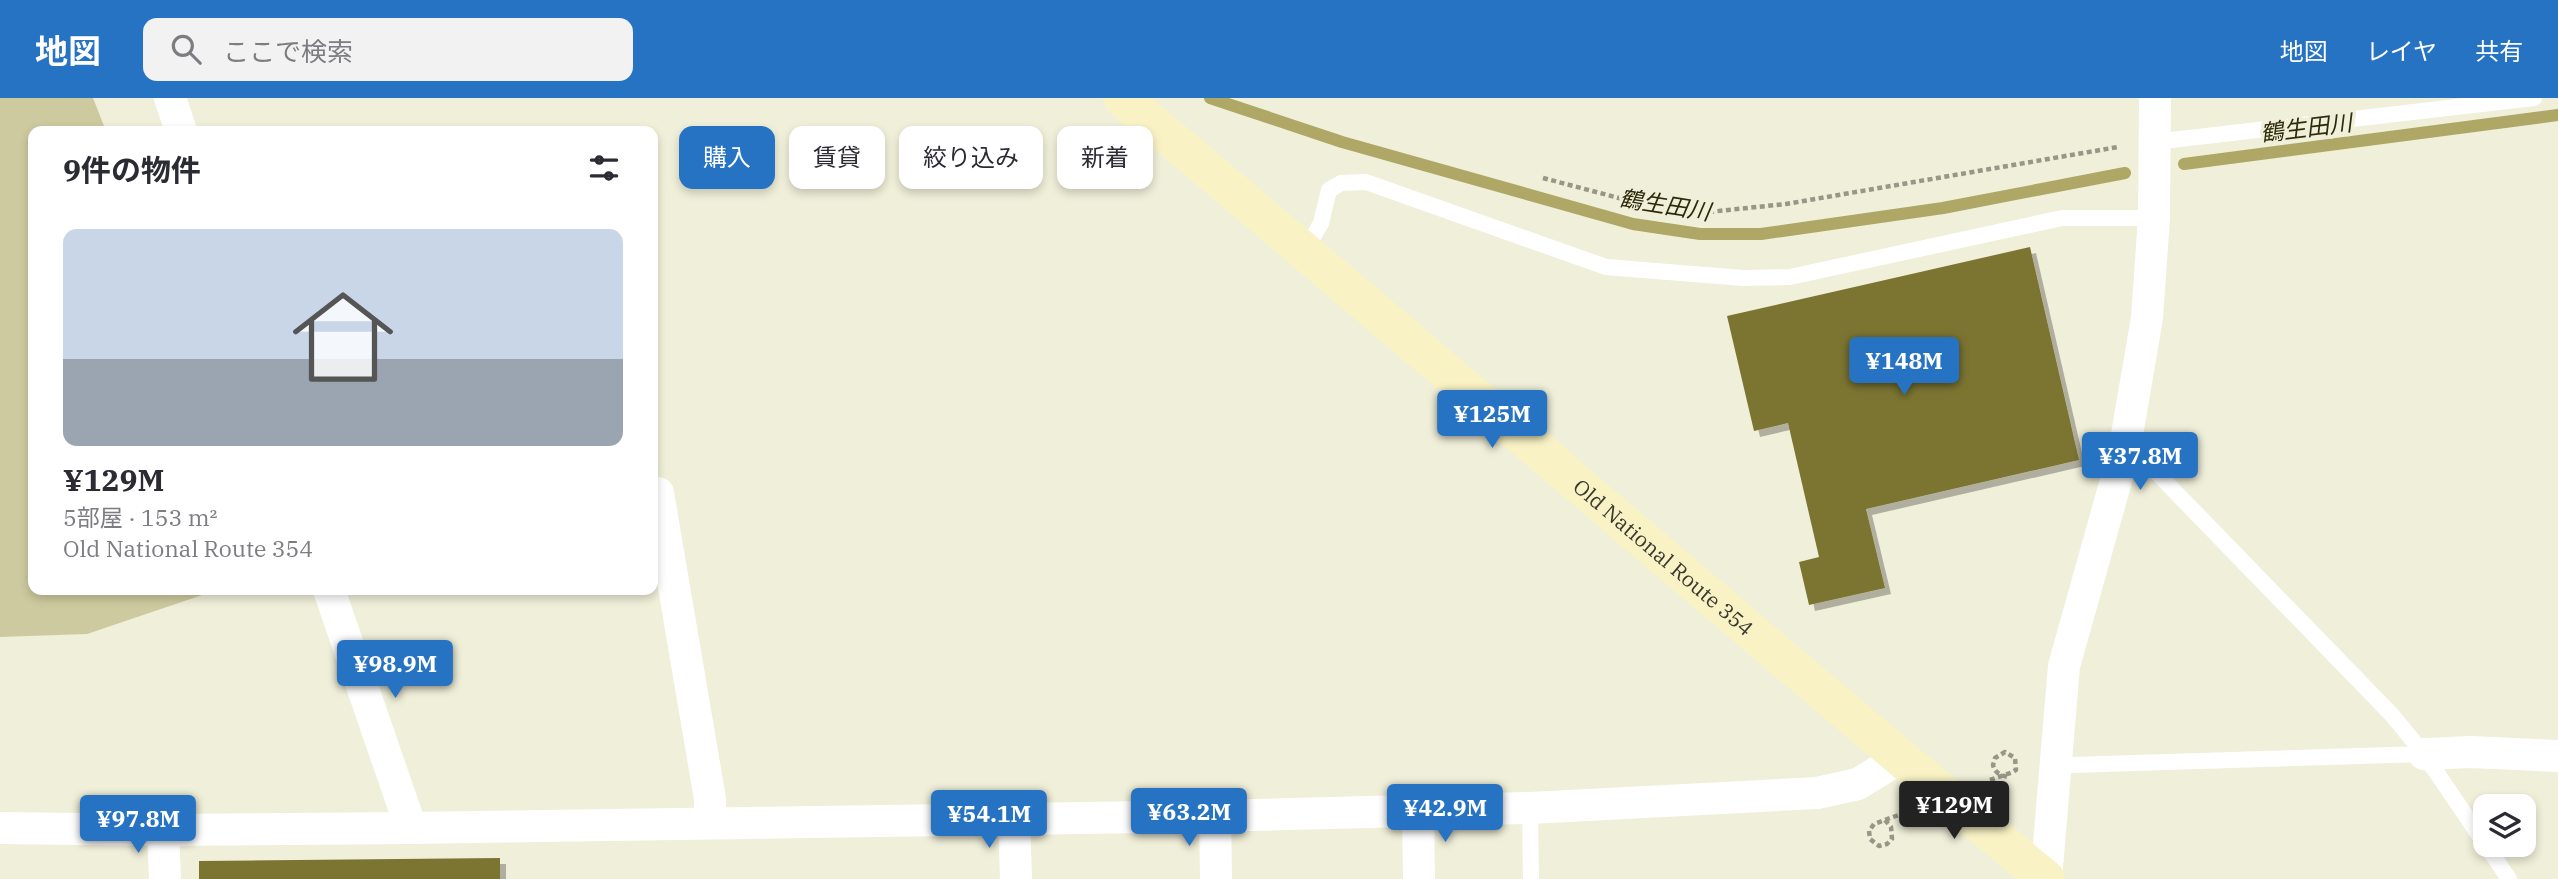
<!DOCTYPE html>
<html lang="ja">
<head>
<meta charset="utf-8">
<style>
	:root { --surface:#fff; --page:#f2f2f3; --text:#2b2b33; --muted:#7c7c81; --line:#e1e1e2; --accent:#2773c3 }
	body { margin:0; font-family:"IBM Plex Serif","Noto Sans JP",serif; background:var(--page); color:var(--text); height:100vh; display:flex; flex-direction:column; font-size:26px; white-space:nowrap }
	* { box-sizing:border-box; margin:0 }
	p { font-size:23px; color:var(--muted) }
	.icon { flex:none; width:38px; height:38px; fill:none; stroke:currentColor; stroke-width:2; stroke-linecap:round; stroke-linejoin:round }
	.map { position:relative; flex:1; overflow:hidden }
	.details { position:absolute; left:28px; top:28px; width:630px; height:469px; display:flex; flex-direction:column; background:var(--surface); border-radius:14px; box-shadow:0 4px 10px #0003 }
	.details>* { flex:none }
	.hud { position:absolute; left:679px; top:28px; width:665px; height:63px; display:flex; gap:14px }
	.buttons { position:absolute; left:2473px; top:696px; display:grid; gap:14px }
	.buttons a { display:grid; place-items:center; width:63px; height:63px; border-radius:14px; background:var(--surface); box-shadow:0 4px 10px #0003; font-size:35px }
	.price { position:absolute; translate:-50% -60px; padding:0 16px; border-radius:7px; background:var(--accent); color:#fff; font-size:23px; line-height:46px; filter:drop-shadow(0 2px 4px #0008) }
	.price::after { content:''; position:absolute; left:50%; top:42px; width:21px; height:16px; margin-left:-10px; background:inherit; clip-path:polygon(0 0,100% 0,50% 100%) }
	.price.active { background:#222; color:#fff }
	ul { padding:0; list-style:none }
	li { display:grid; align-content:center; gap:14px; height:371px; padding:0 35px }
	li+li { border-top:2px solid var(--line) }
	li span { display:grid; place-items:center; height:217px; border-radius:14px; color:#555 }
	li>.icon { margin-inline-start:auto }
	span .icon { width:126px; height:126px; fill:#fffc; stroke-width:1 }
	li b { font-size:30px }
	h2 { display:flex; justify-content:space-between; align-items:center; height:84px; padding:0 35px; font-size:30px }
	.chip { padding:0 24px; border-radius:14px; background:var(--surface); box-shadow:0 4px 10px #0003; font-size:24px; line-height:63px }
	.chip.active { background:var(--accent); color:#fff }
	header { display:flex; align-items:center; gap:42px; box-sizing:border-box; height:98px; padding:0 35px; background:var(--accent); color:#fff }
	header strong { font-size:33px }
	nav { display:flex; gap:38px; margin-inline-start:auto; font-size:24px }
	.search { width:490px; height:63px; background:var(--page); display:flex; align-items:center; gap:18px; box-sizing:border-box; padding:0 24px; border-radius:14px; color:var(--muted); font-size:26px }
	.map>svg:first-child { display:block }
	.green { fill:#ceca9f }
	.lines { fill:none; stroke-linecap:round; stroke-linejoin:round }
	.stream { stroke:#aea765; stroke-width:12 }
	.building { fill:#7b7432; filter:url(#shadow) }
	.path { stroke:#979687; stroke-width:4.5; stroke-dasharray:5 3.5; stroke-linecap:butt }
	.lane { stroke:#fff; stroke-width:16 }
	.street { stroke:#fff; stroke-width:32 }
	.secondary { stroke:#f8f2c4; stroke-width:38 }
	.labels { text-anchor:middle; dominant-baseline:central; stroke-width:7; stroke-linejoin:round; paint-order:stroke }
	.street-label { font-size:21px; fill:#3a3931; stroke:#f0efd9 }
	.water-label { font-size:23px; font-style:italic; fill:#2d2a0b; stroke:#f0efd9 }
</style>
</head>
<body>
<header>
<strong>地図</strong>
<div class="search"><svg class="icon" aria-label="search" viewBox="0 0 24 24"><circle cx="10" cy="10" r="6"/><path d="M15 15l6 6"/></svg>ここで検索</div>
<nav><a>地図</a><a>レイヤ</a><a>共有</a></nav>
</header>
<div class="map">
<svg width="2558" height="781" viewBox="0 0 2558 781">
	<defs>
		<filter id="shadow"><feDropShadow dx="6" dy="6" stdDeviation="0" flood-color="#0004"/></filter>
	</defs>
	<rect width="100%" height="100%" fill="#f0efd9"/>
	<!-- green -->
	<polygon class="green" points="0,0 93,0 106,33 33,33 33,492 217,492 87,536 0,539"/>
	<g class="lines">
		<!-- stream -->
		<g class="stream">
			<polyline points="1210,0 1342,44 1633,126 1700,136 1761,136 1943,110 2125,75"/>
			<polyline points="2184,66 2558,17"/>
		</g>
	</g>
	<!-- building -->
	<g class="building">
		<polygon points="2030,149 2079,362 1866,411 1885,490 1809,507 1799,464 1819,459 1788,325 1754,333 1727,218"/>
		<polygon points="500,760 500,781 199,781 199,763"/>
	</g>
	<g class="lines">
		<!-- path -->
		<g class="path">
			<polyline points="1543,80 1653,109 1709,114 1786,106 2118,49"/>
			<path d="M1990,682L2013,674L2016,672L2015,660L2005,654L1995,660L1993,667C1995,675 2000,677 2008,679"/>
			<polyline points="1885,722 1891,729 1892,741 1887,746 1879,748 1870,741 1869,733 1874,726 1904,715"/>
		</g>
		<!-- lane -->
		<g class="lane">
			<polyline points="2154,44 2534,0"/>
			<polyline points="1305,153 1321,125 1329,92 1341,85 1366,84 1606,169 1743,180 1790,179 2062,120 2154,120"/>
			<polyline points="2124,354 2156,374 2392,617 2424,656 2485,746"/>
			<polyline points="2054,663 2071,667 2424,656"/>
			<polyline points="1530,710 1531,781"/>
			<polyline points="2486,747 2509,781"/>
		</g>
		<!-- street -->
		<g class="street">
			<polyline points="170,0 181,33"/>
			<polyline points="653,396 658,395 710,701 710,725"/>
			<polyline points="329,492 411,730"/>
			<polyline points="2424,656 2471,654 2558,658"/>
			<polyline points="1418,712 1419,781"/>
			<polyline points="1215,718 1216,781"/>
			<polyline points="1014,722 1016,781"/>
			<polyline points="0,730 163,732 411,730 1215,718 1530,710 1817,695 1858,686 1900,660"/>
			<polyline points="163,732 165,781"/>
			<polyline points="2046,781 2064,568 2124,354 2147,220 2154,120 2155,0"/>
		</g>
		<!-- secondary -->
		<path class="secondary" id="s1" d="M1122,0C1432,258 1735,524 2046,781"/>
	</g>
	<g class="labels">
		<!-- street labels -->
		<g class="street-label">
			<text stroke="none"><textPath href="#s1" startOffset="710">Old National Route 354</textPath></text>
		</g>
		<!-- water labels -->
		<g class="water-label">
			<text transform="translate(2306 29) rotate(-7)">鶴生田川</text>
			<text transform="translate(1665 106) rotate(9)">鶴生田川</text>
		</g>
	</g>
</svg>
<div class="buttons">
<a><svg class="icon" aria-label="layers" viewBox="0 0 24 24"><path d="M12 4l9 5-9 5-9-5zM3 14l9 5 9-5"/></svg></a>
</div>
<b class="price" style="left:1904px;top:299px">¥148M</b>
<b class="price" style="left:1492px;top:352px">¥125M</b>
<b class="price" style="left:2140px;top:394px">¥37.8M</b>
<b class="price" style="left:395px;top:602px">¥98.9M</b>
<b class="price active" style="left:1954px;top:743px">¥129M</b>
<b class="price" style="left:1445px;top:746px">¥42.9M</b>
<b class="price" style="left:1189px;top:750px">¥63.2M</b>
<b class="price" style="left:989px;top:752px">¥54.1M</b>
<b class="price" style="left:138px;top:757px">¥97.8M</b>
<div class="hud">
<a class="chip active">購入</a>
<a class="chip">賃貸</a>
<a class="chip">絞り込み</a>
<a class="chip">新着</a>
</div>
<section class="details">
<h2>9件の物件<svg class="icon" aria-label="filters" viewBox="0 0 24 24"><path d="M4 7h16M4 17h16"/><circle cx="9" cy="7" r="2"/><circle cx="15" cy="17" r="2"/></svg></h2>
<ul>
<li><span style="background:linear-gradient(#c9d6e8 60%,#9aa5b1 0)"><svg class="icon" aria-label="home" viewBox="0 0 24 24"><path d="M3 11l9-7 9 7M6 9v11h12V9"/></svg></span><div><b>¥129M</b><p>5部屋 · 153 m²</p><p>Old National Route 354</p></div></li>
</ul>
</section>
</div>
</body>
</html>
